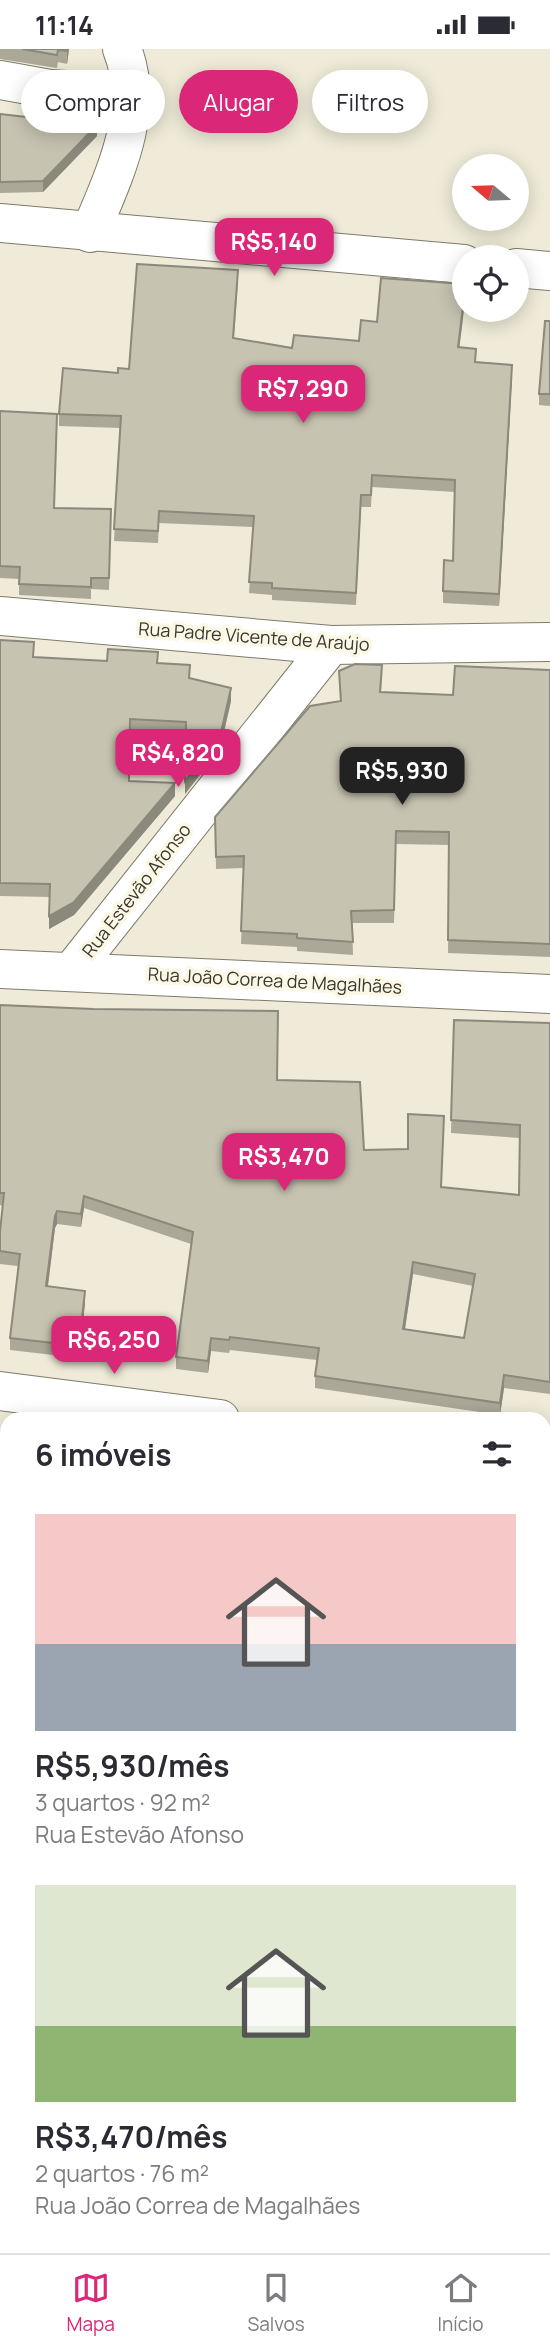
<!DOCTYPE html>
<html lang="pt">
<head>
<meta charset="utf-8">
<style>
	:root { --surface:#fff; --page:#f2f2f3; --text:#2b2b33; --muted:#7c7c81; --line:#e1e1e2; --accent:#db2777 }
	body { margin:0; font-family:Manrope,sans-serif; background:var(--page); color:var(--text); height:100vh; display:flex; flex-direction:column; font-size:26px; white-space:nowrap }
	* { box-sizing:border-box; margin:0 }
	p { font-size:23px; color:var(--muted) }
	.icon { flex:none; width:38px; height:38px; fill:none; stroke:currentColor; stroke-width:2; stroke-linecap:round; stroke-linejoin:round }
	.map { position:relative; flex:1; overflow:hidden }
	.sheet { position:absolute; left:0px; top:1363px; width:551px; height:842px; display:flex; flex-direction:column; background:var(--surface); border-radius:21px 21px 0 0; box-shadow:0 4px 18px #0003 }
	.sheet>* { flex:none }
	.hud { position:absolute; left:21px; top:21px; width:509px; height:63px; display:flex; gap:14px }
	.needle { width:46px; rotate:289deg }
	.fabs { position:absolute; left:452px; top:105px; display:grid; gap:14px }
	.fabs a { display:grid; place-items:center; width:77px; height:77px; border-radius:50%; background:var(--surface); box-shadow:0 4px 18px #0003; font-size:35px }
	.price { position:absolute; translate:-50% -60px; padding:0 16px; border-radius:14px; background:var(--accent); color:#fff; font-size:23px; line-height:46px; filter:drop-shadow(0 2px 4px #0008) }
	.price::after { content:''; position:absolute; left:50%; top:42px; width:21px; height:16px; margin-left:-10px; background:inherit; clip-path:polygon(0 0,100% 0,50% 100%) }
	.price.on { background:#222; color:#fff }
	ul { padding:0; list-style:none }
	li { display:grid; align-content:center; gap:14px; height:371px; padding:0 35px }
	li span { display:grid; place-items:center; height:217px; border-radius:0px; color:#555 }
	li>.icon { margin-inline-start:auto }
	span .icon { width:126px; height:126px; fill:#fffc; stroke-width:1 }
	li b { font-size:30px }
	h2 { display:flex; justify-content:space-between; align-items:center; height:84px; padding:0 35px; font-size:30px }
	.chip { padding:0 24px; border-radius:32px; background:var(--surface); box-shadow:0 4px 18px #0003; font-size:24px; line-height:63px }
	.chip.on { background:var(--accent); color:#fff }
	.status { display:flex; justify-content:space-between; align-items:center; height:49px; padding:0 35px; background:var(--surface); direction:ltr }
	.status svg { height:19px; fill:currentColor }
	.tabs { display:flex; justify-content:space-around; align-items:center; height:98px; border-top:2px solid var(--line); background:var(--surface); font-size:19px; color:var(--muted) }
	.tabs a { display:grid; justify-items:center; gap:4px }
	.tabs .on { color:var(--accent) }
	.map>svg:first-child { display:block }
	.green { fill:#d1c58e }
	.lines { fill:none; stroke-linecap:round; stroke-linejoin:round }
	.street-casing { stroke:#7e7b6a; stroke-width:40 }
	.secondary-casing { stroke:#7e7b6a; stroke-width:40 }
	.street { stroke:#fff; stroke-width:38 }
	.secondary { stroke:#fff; stroke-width:38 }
	.wall { fill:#aba898; fill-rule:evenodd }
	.shaded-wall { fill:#8b887c }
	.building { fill:#c7c3b1; stroke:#8b887c; stroke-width:2; fill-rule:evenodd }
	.labels { text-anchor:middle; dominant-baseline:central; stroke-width:7; stroke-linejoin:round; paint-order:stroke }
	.street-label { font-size:18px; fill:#393730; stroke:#fcf8e5 }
</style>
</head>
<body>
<div class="status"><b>11:14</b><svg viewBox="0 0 49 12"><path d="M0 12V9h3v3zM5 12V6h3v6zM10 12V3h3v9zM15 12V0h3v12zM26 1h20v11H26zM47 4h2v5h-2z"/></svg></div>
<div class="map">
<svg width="550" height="2204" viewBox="0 0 550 2204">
	<rect width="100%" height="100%" fill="#efebd8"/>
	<!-- green -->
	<polygon class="green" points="544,2099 550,2101 550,2204 383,2204 373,2198 544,2198"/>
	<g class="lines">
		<defs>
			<g id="street">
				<polyline points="0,31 50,40 131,45"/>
				<polyline points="0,174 464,215"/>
				<path d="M90,184C113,128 147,62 122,0"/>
				<polyline points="516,219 550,222"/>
				<polyline points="0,567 331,596 550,593"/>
				<polyline points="0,920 550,945"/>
				<polyline points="72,922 331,596"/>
				<polyline points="0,1715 7,1723"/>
				<polyline points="544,1769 550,1775"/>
				<polyline points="0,1821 7,1809"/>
				<polyline points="0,1904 7,1906"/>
				<polyline points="544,2091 550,2093"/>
				<polyline points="373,2198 382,2204"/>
				<polyline points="180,2204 191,2198"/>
			</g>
			<g id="secondary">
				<polyline points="0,1342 220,1370"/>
				<polyline points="544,1410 550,1411"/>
			</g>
		</defs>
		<!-- street casing -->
		<use href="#street" class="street-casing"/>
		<!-- secondary casing -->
		<use href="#secondary" class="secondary-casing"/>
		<!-- street -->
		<use href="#street" class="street"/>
		<!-- secondary -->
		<use href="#secondary" class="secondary"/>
	</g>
	<!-- wall -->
	<g class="wall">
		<polygon points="0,0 69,0 67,15 58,13 57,19 0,10"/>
		<polygon points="0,65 97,87 43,143 0,144"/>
		<polygon points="238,233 234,289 292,299 359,292 459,298 476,313 512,328 499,557 443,554 443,542 453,512 455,443 372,438 371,458 361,458 356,556 272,551 272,546 249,544 253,478 159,474 158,494 114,492 120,379 59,377 59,365 118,324 129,320"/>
		<polygon points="550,272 550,357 539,356 539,345"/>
		<polygon points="0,362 54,459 111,460 109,541 91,540 91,550 19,546 19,530 0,529"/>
		<polygon points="0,591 34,608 158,615 190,629 231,652 220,700 185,745 186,686 130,682 129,732 175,747 74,866 49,880 50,848 0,847"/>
		<polygon points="550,621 550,908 448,904 449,796 396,795 394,874 352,874 353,906 297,902 297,898 241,895 244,819 216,820 215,768 340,652 339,622 382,629 381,643 453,646"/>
		<path d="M0,956L277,1031L364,1101L408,1100L444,1079L441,1138L519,1146L520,1089L451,1084L454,971L550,974V1345L504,1339L500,1366L315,1339V1327L317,1311L230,1301L229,1304L211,1302L208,1324L176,1320V1308L191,1195L84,1159L81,1178L57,1175L55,1179L48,1238L85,1254L79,1309L10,1301V1289L18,1217L0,1215V1183L3,1157L0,1156ZM413,1225L473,1237L464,1289L405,1280Z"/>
		<polygon points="0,1448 7,1454 7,1677 0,1669"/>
		<polygon points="544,1489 550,1502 550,1694 544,1688"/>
		<polygon points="544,1828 550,1834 550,2057 544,2055"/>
	</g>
	<!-- shaded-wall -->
	<g class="shaded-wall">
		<polygon points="67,0 69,0 67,15"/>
		<polygon points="97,76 97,87 43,143 43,132"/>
		<polygon points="464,249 464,261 458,310 458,298"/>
		<polygon points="512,316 512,328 499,557 499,545"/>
		<polygon points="231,639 231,652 220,700 185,745 185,732"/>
		<polygon points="175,734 175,747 74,866 49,880 49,867"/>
		<polygon points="84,1147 84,1159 81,1178 81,1165"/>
		<polygon points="57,1162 57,1175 55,1179 46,1250 46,1237 55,1167"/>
		<polygon points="413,1213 413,1225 403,1293 403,1280"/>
		<polygon points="85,1242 85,1254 79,1309 79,1297"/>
		<polygon points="211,1289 211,1302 208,1324 208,1312"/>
		<polygon points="504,1326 504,1339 500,1366 500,1354"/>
		<polygon points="80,2198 108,2198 96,2204 67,2204"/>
	</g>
	<!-- building -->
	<g class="building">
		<polygon points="22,0 67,0 67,2 58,1 57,6"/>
		<polygon points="0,65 97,76 43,132 0,133"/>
		<polygon points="137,215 238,221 233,289 292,299 294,286 359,292 361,271 377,273 381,229 464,235 464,249 458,298 476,300 475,313 512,316 499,545 443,542 444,511 453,512 455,431 372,426 371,446 361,446 356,544 272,539 272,534 249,533 254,467 159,462 158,482 114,480 121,367 59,365 63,319 118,324 118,319 129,320"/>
		<polygon points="545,272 550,272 550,345 539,345"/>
		<polygon points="0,362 57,365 54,459 111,460 109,529 91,529 91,538 19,535 20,518 0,517"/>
		<polygon points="0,591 34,593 33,608 107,612 108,600 158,603 157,614 190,616 189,629 231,639 220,688 185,732 186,673 130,670 129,732 175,734 74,853 49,867 50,835 0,834"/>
		<polygon points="355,615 382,616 380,643 453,646 455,617 550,621 550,895 448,891 449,783 396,782 394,861 351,862 353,893 297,889 297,885 241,882 244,807 216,808 215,768 310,657 341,652 339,622"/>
		<path d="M0,956L93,960L278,962L277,1031L360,1033L364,1101L408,1100V1065L444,1067L441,1138L519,1146L520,1076L451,1071L454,971L550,974V1333L504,1326L500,1354L315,1327L319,1299L230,1288L229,1291L211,1289L208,1312L176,1308L193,1183L84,1147L81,1165L57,1162L55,1167L46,1237L85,1242L79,1297L10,1289L20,1205L0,1202V1183L4,1144H0ZM413,1213L475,1225L464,1289L403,1280Z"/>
		<polygon points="0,1448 7,1454 7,1664 0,1656"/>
		<polygon points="544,1489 550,1502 550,1681 544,1675"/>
		<polygon points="544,1828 550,1834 550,2044 544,2042"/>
		<polygon points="7,1995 7,2198 80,2198 67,2204 0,2204 0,1998"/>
		<polygon points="246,2198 301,2198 313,2204 234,2204"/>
	</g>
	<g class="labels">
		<!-- street labels -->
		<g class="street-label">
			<text transform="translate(254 587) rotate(4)">Rua Padre Vicente de Araújo</text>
			<text transform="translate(136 841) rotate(-52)">Rua Estevão Afonso</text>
			<text transform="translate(275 931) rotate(3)">Rua João Correa de Magalhães</text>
		</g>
	</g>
</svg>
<div class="fabs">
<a><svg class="needle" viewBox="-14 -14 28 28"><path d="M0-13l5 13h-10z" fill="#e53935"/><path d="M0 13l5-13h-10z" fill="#7c7c81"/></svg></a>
<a><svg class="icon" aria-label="locate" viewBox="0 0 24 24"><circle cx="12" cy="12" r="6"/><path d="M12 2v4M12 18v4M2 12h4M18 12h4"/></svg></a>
</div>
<b class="price" style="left:274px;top:229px">R$5,140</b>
<b class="price" style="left:303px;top:376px">R$7,290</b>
<b class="price" style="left:178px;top:740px">R$4,820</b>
<b class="price on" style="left:402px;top:758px">R$5,930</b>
<b class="price" style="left:284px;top:1144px">R$3,470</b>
<b class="price" style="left:114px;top:1327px">R$6,250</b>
<div class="hud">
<a class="chip">Comprar</a>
<a class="chip on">Alugar</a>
<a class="chip">Filtros</a>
</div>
<section class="sheet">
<h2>6 imóveis<svg class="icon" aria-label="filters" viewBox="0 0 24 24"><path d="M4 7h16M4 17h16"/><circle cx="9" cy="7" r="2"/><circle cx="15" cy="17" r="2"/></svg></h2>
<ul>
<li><span style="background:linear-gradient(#f6c9c9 60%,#9aa5b1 0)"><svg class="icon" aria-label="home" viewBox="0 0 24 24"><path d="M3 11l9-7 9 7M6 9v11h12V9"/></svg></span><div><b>R$5,930/mês</b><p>3 quartos · 92 m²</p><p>Rua Estevão Afonso</p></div></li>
<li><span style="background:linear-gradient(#dfe7d0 65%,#8fb573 0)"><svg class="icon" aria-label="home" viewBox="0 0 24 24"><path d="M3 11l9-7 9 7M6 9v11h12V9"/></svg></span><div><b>R$3,470/mês</b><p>2 quartos · 76 m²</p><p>Rua João Correa de Magalhães</p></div></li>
</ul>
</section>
</div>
<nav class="tabs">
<a class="on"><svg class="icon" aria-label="map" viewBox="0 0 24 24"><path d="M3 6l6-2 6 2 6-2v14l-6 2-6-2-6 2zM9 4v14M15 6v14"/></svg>Mapa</a>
<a><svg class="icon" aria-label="saved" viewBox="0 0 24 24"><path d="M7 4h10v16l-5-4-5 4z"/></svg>Salvos</a>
<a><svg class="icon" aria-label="home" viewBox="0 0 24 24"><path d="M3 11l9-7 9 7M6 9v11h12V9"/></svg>Início</a>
</nav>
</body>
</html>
